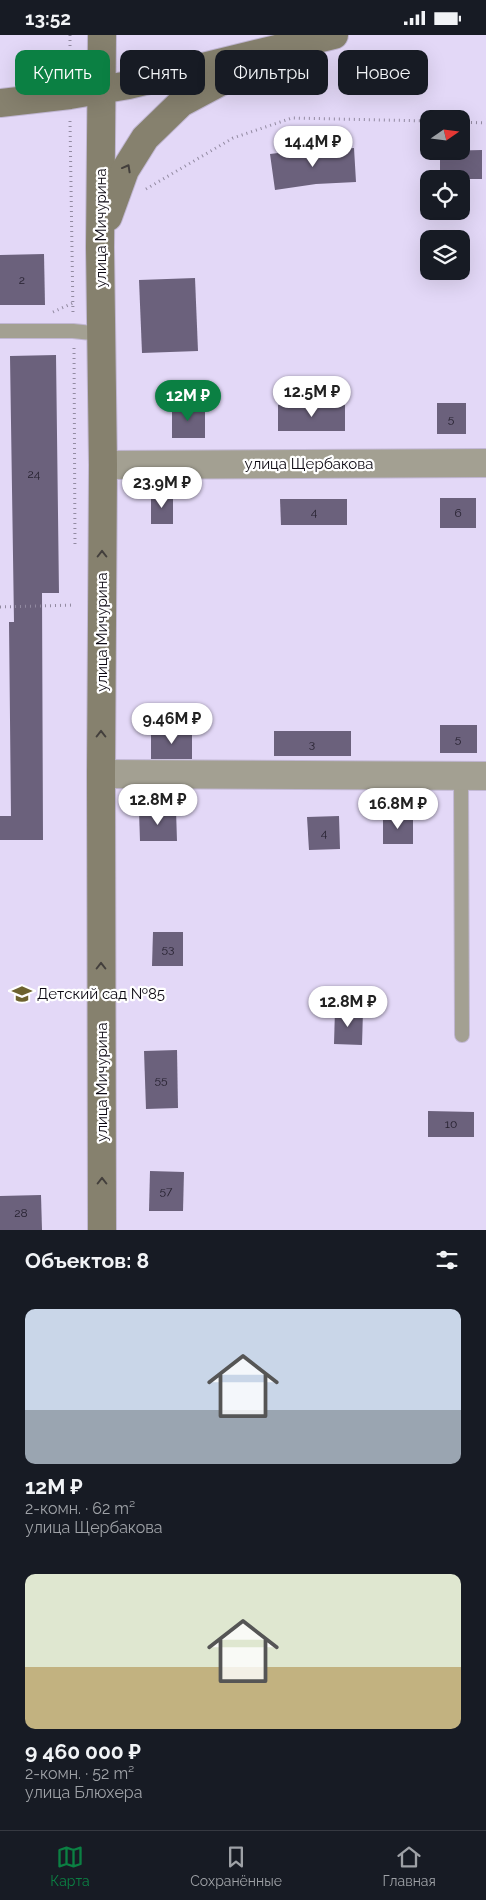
<!DOCTYPE html>
<html lang="ru">
<head>
<meta charset="utf-8">
<style>
	:root { --surface:#171b24; --page:#20242c; --text:#f1f3f6; --muted:#9ea1a6; --line:#363941; --accent:#0b8043 }
	body { margin:0; font-family:Raleway,sans-serif; background:var(--page); color:var(--text); height:100vh; display:flex; flex-direction:column; font-size:19px; white-space:nowrap }
	* { box-sizing:border-box; margin:0 }
	p { font-size:16px; color:var(--muted) }
	.icon { flex:none; width:28px; height:28px; fill:none; stroke:currentColor; stroke-width:2; stroke-linecap:round; stroke-linejoin:round }
	.map { position:relative; height:1195px; overflow:hidden }
	.panel { display:flex; flex-direction:column; background:var(--surface); flex:1 }
	.panel>* { flex:none }
	.banner { position:absolute; left:15px; top:15px; width:456px; height:45px; display:flex; gap:10px }
	.needle { width:32px; rotate:76deg }
	.tools { position:absolute; left:420px; top:75px; display:grid; gap:10px }
	.tools a { display:grid; place-items:center; width:50px; height:50px; border-radius:10px; background:var(--surface); box-shadow:0 5px 20px #0002; font-size:25px }
	.price { position:absolute; translate:-50% -42px; padding:0 11px; border-radius:18px; background:#fff; color:#222; font-size:16px; line-height:32px; filter:drop-shadow(0 1px 2px #0008) }
	.price::after { content:''; position:absolute; left:50%; top:30px; width:15px; height:11px; margin-left:-8px; background:inherit; clip-path:polygon(0 0,100% 0,50% 100%) }
	.price.selected { background:var(--accent); color:#fff }
	ul { padding:0; list-style:none }
	li { display:grid; align-content:center; gap:10px; height:265px; padding:0 25px }
	li span { display:grid; place-items:center; height:155px; border-radius:10px; color:#555 }
	li>.icon { margin-inline-start:auto }
	span .icon { width:90px; height:90px; fill:#fffc; stroke-width:1 }
	li b { font-size:21px }
	h2 { display:flex; justify-content:space-between; align-items:center; height:60px; padding:0 25px; font-size:21px }
	.tag { padding:0 18px; border-radius:10px; background:var(--surface); box-shadow:0 5px 20px #0002; font-size:18px; line-height:45px }
	.tag.selected { background:var(--accent); color:#fff }
	.status { display:flex; justify-content:space-between; align-items:center; height:35px; padding:0 25px; background:var(--surface); direction:ltr }
	.status svg { height:14px; fill:currentColor }
	.menu { display:flex; justify-content:space-around; align-items:center; height:70px; border-top:1px solid var(--line); background:var(--surface); font-size:14px; color:var(--muted) }
	.menu a { display:grid; justify-items:center; gap:2px }
	.menu .selected { color:var(--accent) }
	.map>svg:first-child { display:block }
	.building { fill:#6b617c }
	.lines { fill:none; stroke-linecap:round; stroke-linejoin:round }
	.lane-casing { stroke:#c1b7d3; stroke-width:16 }
	.street-casing { stroke:#c1b7d3; stroke-width:30 }
	.secondary-casing { stroke:#c1b7d3; stroke-width:30 }
	.path { stroke:#928aa1; stroke-width:3; stroke-dasharray:1 4; stroke-linecap:butt }
	.lane { stroke:#a3a092; stroke-width:14 }
	.street { stroke:#a3a092; stroke-width:28 }
	.secondary { stroke:#86816e; stroke-width:28 }
	.oneway { stroke:#433f3c }
	.labels { text-anchor:middle; dominant-baseline:central; stroke-width:4.5; stroke-linejoin:round; paint-order:stroke }
	.number-label { font-size:12px; fill:#241f2d }
	.street-label { font-size:15px; fill:#0d0913; stroke:#fff }
	.poi-label { font-size:15px; fill:#0d0913; stroke:#fff; text-anchor:start }
</style>
</head>
<body>
<div class="status"><b>13:52</b><svg viewBox="0 0 49 12"><path d="M0 12V9h3v3zM5 12V6h3v6zM10 12V3h3v9zM15 12V0h3v12zM26 1h20v11H26zM47 4h2v5h-2z"/></svg></div>
<div class="map">
<svg width="486" height="1195" viewBox="0 0 486 1195">
	<rect width="100%" height="100%" fill="#e3d8f7"/>
	<!-- building -->
	<g class="building">
		<polygon points="354,113 356,147 316,149 275,155 270,119 302,115 302,117"/>
		<polygon points="482,115 482,144 440,144 440,116"/>
		<polygon points="44,219 45,270 0,270 0,220"/>
		<polygon points="195,243 198,316 142,318 139,245"/>
		<polygon points="56,320 59,558 42,558 43,805 0,805 0,781 11,781 9,587 14,587 10,321"/>
		<rect x="437" y="368" width="29" height="31"/>
		<rect x="278" y="370" width="67" height="26"/>
		<rect x="172" y="372" width="33" height="31"/>
		<rect x="151" y="460" width="22" height="29"/>
		<rect x="440" y="463" width="36" height="30"/>
		<polygon points="280,464 347,464 347,490 281,490"/>
		<rect x="440" y="690" width="37" height="28"/>
		<rect x="151" y="695" width="41" height="29"/>
		<rect x="274" y="696" width="77" height="25"/>
		<polygon points="176,775 177,806 140,806 139,776"/>
		<polygon points="339,781 340,814 309,815 307,782"/>
		<rect x="383" y="781" width="30" height="28"/>
		<polygon points="153,897 183,897 183,931 152,931"/>
		<polygon points="335,975 363,976 362,1010 334,1009"/>
		<polygon points="177,1015 178,1073 146,1074 144,1016"/>
		<polygon points="428,1076 474,1077 474,1102 428,1102"/>
		<polygon points="150,1136 184,1137 183,1176 149,1176"/>
		<polygon points="41,1160 42,1195 0,1195 0,1161"/>
	</g>
	<g class="lines">
		<defs>
			<g id="lane">
				<polyline points="0,296 73,296 101,299"/>
				<polyline points="461,741 462,1000"/>
			</g>
			<g id="street">
				<polyline points="103,430 486,428"/>
				<polyline points="101,739 486,741"/>
			</g>
			<g id="secondary">
				<polyline points="102,0 100,212 103,430 101,739 102,1195"/>
				<polyline points="0,68 70,60 129,50 334,0"/>
				<polyline points="108,182 125,135 145,103 181,68 256,28"/>
			</g>
		</defs>
		<!-- lane casing -->
		<use href="#lane" class="lane-casing"/>
		<!-- street casing -->
		<use href="#street" class="street-casing"/>
		<!-- secondary casing -->
		<use href="#secondary" class="secondary-casing"/>
		<!-- path -->
		<g class="path">
			<polyline points="70,0 70,34"/>
			<polyline points="70,86 73,279"/>
			<polyline points="461,87 486,88"/>
			<polyline points="146,154 233,103 292,83 429,86"/>
			<polyline points="53,277 73,268"/>
			<polyline points="74,313 75,512"/>
			<polyline points="0,572 75,570"/>
		</g>
		<!-- lane -->
		<use href="#lane" class="lane"/>
		<!-- street -->
		<use href="#street" class="street"/>
		<!-- secondary -->
		<use href="#secondary" class="secondary"/>
	</g>
	<!-- one-way arrows -->
	<defs><path id="oneway-chevron" d="M-2-3.5L2.5 0L-2 3.5" fill="none" stroke-width="1.6" stroke-linecap="round" stroke-linejoin="round" transform="scale(1.25)"/></defs>
	<g class="oneway">
		<use href="#oneway-chevron" transform="translate(127 133) rotate(-61)"/>
		<use href="#oneway-chevron" transform="translate(102 519) rotate(-90)"/>
		<use href="#oneway-chevron" transform="translate(101 699) rotate(-90)"/>
		<use href="#oneway-chevron" transform="translate(101 931) rotate(-90)"/>
		<use href="#oneway-chevron" transform="translate(102 1146) rotate(-90)"/>
	</g>
	<!-- icons -->
	<defs>
		<symbol id="school-bare" viewBox="-9 -9 18 18"><path d="M0-5L7-2L0 1L-7-2ZM-4 1L0 2.5L4 1V4Q0 6-4 4Z" fill="#6d622f" stroke="#fff" stroke-width="2.5" paint-order="stroke"/></symbol>
	</defs>
	<g fill-rule="evenodd">
		<use href="#school-bare" x="8" y="945" width="28" height="28"/>
	</g>
	<g class="labels">
		<!-- number labels -->
		<g class="number-label">
			<text x="22" y="245">2</text>
			<text x="451" y="384">5</text>
			<text x="34" y="439">24</text>
			<text x="314" y="477">4</text>
			<text x="458" y="478">6</text>
			<text x="458" y="704">5</text>
			<text x="312" y="709">3</text>
			<text x="324" y="798">4</text>
			<text x="168" y="914">53</text>
			<text x="161" y="1045">55</text>
			<text x="451" y="1089">10</text>
			<text x="166" y="1156">57</text>
			<text x="21" y="1178">28</text>
		</g>
		<!-- street labels -->
		<g class="street-label">
			<text transform="translate(101 193) rotate(-90)">улица Мичурина</text>
			<text x="309" y="429">улица Щербакова</text>
			<text transform="translate(102 597) rotate(-90)">улица Мичурина</text>
			<text transform="translate(102 1047) rotate(-90)">улица Мичурина</text>
		</g>
		<!-- poi labels -->
		<g class="poi-label">
			<text x="37" y="959">Детский сад №85</text>
		</g>
	</g>
</svg>
<div class="tools">
<a><svg class="needle" viewBox="-14 -14 28 28"><path d="M0-13l5 13h-10z" fill="#e53935"/><path d="M0 13l5-13h-10z" fill="#9ea1a6"/></svg></a>
<a><svg class="icon" aria-label="locate" viewBox="0 0 24 24"><circle cx="12" cy="12" r="6"/><path d="M12 2v4M12 18v4M2 12h4M18 12h4"/></svg></a>
<a><svg class="icon" aria-label="layers" viewBox="0 0 24 24"><path d="M12 4l9 5-9 5-9-5zM3 14l9 5 9-5"/></svg></a>
</div>
<b class="price" style="left:313px;top:133px">14.4M ₽</b>
<b class="price" style="left:312px;top:383px">12.5M ₽</b>
<b class="price selected" style="left:188px;top:387px">12M ₽</b>
<b class="price" style="left:162px;top:474px">23.9M ₽</b>
<b class="price" style="left:172px;top:710px">9.46M ₽</b>
<b class="price" style="left:158px;top:791px">12.8M ₽</b>
<b class="price" style="left:398px;top:795px">16.8M ₽</b>
<b class="price" style="left:348px;top:993px">12.8M ₽</b>
<div class="banner">
<a class="tag selected">Купить</a>
<a class="tag">Снять</a>
<a class="tag">Фильтры</a>
<a class="tag">Новое</a>
</div>
</div>
<section class="panel">
<h2>Объектов: 8<svg class="icon" aria-label="filters" viewBox="0 0 24 24"><path d="M4 7h16M4 17h16"/><circle cx="9" cy="7" r="2"/><circle cx="15" cy="17" r="2"/></svg></h2>
<ul>
<li><span style="background:linear-gradient(#c9d6e8 65%,#9aa5b1 0)"><svg class="icon" aria-label="home" viewBox="0 0 24 24"><path d="M3 11l9-7 9 7M6 9v11h12V9"/></svg></span><div><b>12M ₽</b><p>2-комн. · 62 m²</p><p>улица Щербакова</p></div></li>
<li><span style="background:linear-gradient(#dfe7d0 60%,#c2b280 0)"><svg class="icon" aria-label="home" viewBox="0 0 24 24"><path d="M3 11l9-7 9 7M6 9v11h12V9"/></svg></span><div><b>9 460 000 ₽</b><p>2-комн. · 52 m²</p><p>улица Блюхера</p></div></li>
</ul>
</section>
<nav class="menu">
<a class="selected"><svg class="icon" aria-label="map" viewBox="0 0 24 24"><path d="M3 6l6-2 6 2 6-2v14l-6 2-6-2-6 2zM9 4v14M15 6v14"/></svg>Карта</a>
<a><svg class="icon" aria-label="saved" viewBox="0 0 24 24"><path d="M7 4h10v16l-5-4-5 4z"/></svg>Сохранённые</a>
<a><svg class="icon" aria-label="home" viewBox="0 0 24 24"><path d="M3 11l9-7 9 7M6 9v11h12V9"/></svg>Главная</a>
</nav>
</body>
</html>
